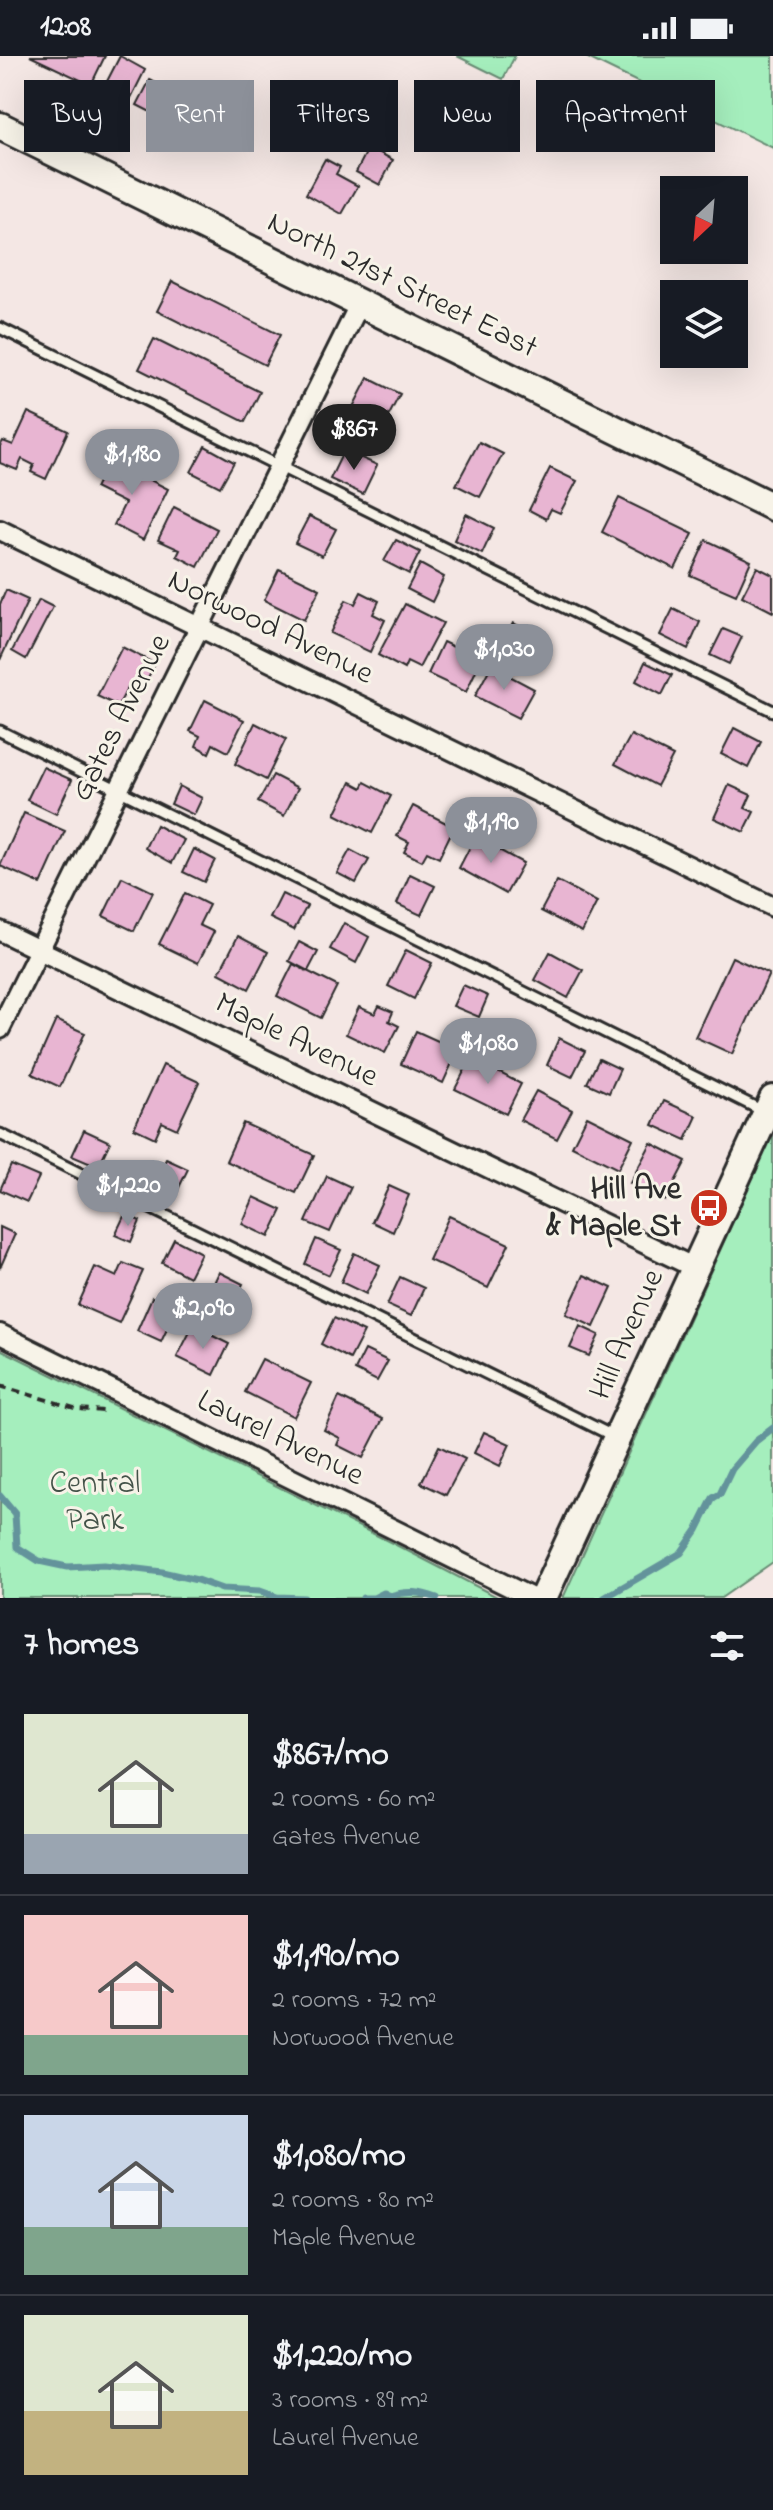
<!DOCTYPE html>
<html lang="en">
<head>
<meta charset="utf-8">
<style>
	:root { --surface:#171b24; --page:#20242c; --text:#f1f3f6; --muted:#9ea1a6; --line:#363941; --accent:#8c9099 }
	body { margin:0; font-family:"Indie Flower",sans-serif; background:var(--page); color:var(--text); height:100vh; display:flex; flex-direction:column; font-size:30px; white-space:nowrap }
	* { box-sizing:border-box; margin:0 }
	p { font-size:26px; color:var(--muted) }
	.icon { flex:none; width:44px; height:44px; fill:none; stroke:currentColor; stroke-width:2; stroke-linecap:round; stroke-linejoin:round }
	.map { position:relative; height:1542px; overflow:hidden }
	.panel { display:flex; flex-direction:column; background:var(--surface); flex:1 }
	.panel>* { flex:none }
	.banner { position:absolute; left:24px; top:24px; width:726px; height:72px; display:flex; gap:16px }
	.needle { width:52px; rotate:206deg }
	.buttons { position:absolute; left:660px; top:120px; display:grid; gap:16px }
	.buttons a { display:grid; place-items:center; width:88px; height:88px; border-radius:0px; background:var(--surface); box-shadow:0 8px 32px #0002; font-size:40px }
	.price { position:absolute; translate:-50% -68px; padding:0 18px; border-radius:28px; background:var(--accent); color:#fff; font-size:26px; line-height:52px; filter:drop-shadow(0 2px 4px #0008) }
	.price::after { content:''; position:absolute; left:50%; top:48px; width:24px; height:18px; margin-left:-12px; background:inherit; clip-path:polygon(0 0,100% 0,50% 100%) }
	.price.current { background:#222; color:#fff }
	ul { padding:0; list-style:none }
	li { display:flex; align-items:center; gap:24px; height:200px; padding:0 24px }
	li+li { border-top:2px solid var(--line) }
	li span { display:grid; place-items:center; flex:none; width:224px; height:160px; border-radius:0px; color:#555 }
	li>.icon { margin-inline-start:auto }
	span .icon { width:96px; height:96px; fill:#fffc; stroke-width:1 }
	li b { font-size:34px }
	h2 { display:flex; justify-content:space-between; align-items:center; height:96px; padding:0 24px; font-size:34px }
	.chip { padding:0 28px; border-radius:0px; background:var(--surface); box-shadow:0 8px 32px #0002; font-size:28px; line-height:72px }
	.chip.current { background:var(--accent); color:#fff }
	.status { display:flex; justify-content:space-between; align-items:center; height:56px; padding:0 40px; background:var(--surface); direction:ltr }
	.status svg { height:22px; fill:currentColor }
	.map>svg:first-child { display:block }
	.green { fill:#a5eebd; stroke:#688c74; stroke-width:2 }
	.lines { fill:none; stroke-linecap:round; stroke-linejoin:round }
	.stream { stroke:#63939b; stroke-width:7 }
	.building { fill:#e8b5d2; stroke:#2b2b2b; stroke-width:2 }
	.lane-casing { stroke:#2b2b2b; stroke-width:15 }
	.street-casing { stroke:#2b2b2b; stroke-width:24 }
	.secondary-casing { stroke:#2b2b2b; stroke-width:32 }
	.path { stroke:#2b2b2b; stroke-width:4; stroke-dasharray:8 6; stroke-linecap:butt }
	.lane { stroke:#f7f3e8; stroke-width:9 }
	.street { stroke:#f7f3e8; stroke-width:18 }
	.secondary { stroke:#f7f3e8; stroke-width:26 }
	.labels { text-anchor:middle; dominant-baseline:central; stroke-width:6; stroke-linejoin:round; paint-order:stroke }
	.street-label { font-size:32px; fill:#2b2b2b; stroke:#f7f3e8 }
	.poi-label { font-size:32px; font-weight:bold; fill:#2b2b2b; stroke:#f7f3e8; text-anchor:end }
	.park-label { font-size:32px; fill:#435248; stroke:#f7f3e8 }
</style>
</head>
<body>
<div class="status"><b>12:08</b><svg viewBox="0 0 49 12"><path d="M0 12V9h3v3zM5 12V6h3v6zM10 12V3h3v9zM15 12V0h3v12zM26 1h20v11H26zM47 4h2v5h-2z"/></svg></div>
<div class="map">
<svg width="773" height="1542" viewBox="0 0 773 1542">
	<rect width="100%" height="100%" fill="#f4e7e4"/>
	<filter id="ink" filterUnits="userSpaceOnUse"><feTurbulence type="fractalNoise" baseFrequency=".0125" numOctaves="2"/><feDisplacementMap in="SourceGraphic" scale="16" xChannelSelector="R" yChannelSelector="G"/><feConvolveMatrix kernelMatrix="1 2 1 2 8 2 1 2 1" color-interpolation-filters="sRGB"/></filter>
	<g filter="url(#ink)">
		<!-- green -->
		<g class="green">
			<polygon points="457,0 515,0 503,23"/>
			<polygon points="584,0 773,0 773,92"/>
			<polygon points="773,1077 773,1506 721,1542 563,1542"/>
			<polygon points="0,1293 396,1489 499,1542 0,1542"/>
		</g>
		<g class="lines">
			<!-- stream -->
			<g class="stream">
				<polyline points="0,1440 15,1458 17,1491 39,1505 67,1511 104,1509 162,1516 197,1524 222,1533 260,1535 277,1541 304,1542"/>
				<path d="M363,1542H374L384,1537L390,1540C407,1534 420,1536 437,1542"/>
				<polyline points="604,1542 681,1497 697,1474 713,1442 720,1438 732,1413 756,1385 773,1372"/>
			</g>
		</g>
		<!-- building -->
		<g class="building">
			<polygon points="30,0 105,0 91,29"/>
			<polygon points="120,0 145,14 129,46 103,33"/>
			<polygon points="150,24 175,37 162,62 137,49"/>
			<polygon points="369,91 393,104 380,129 356,116"/>
			<polygon points="325,103 340,111 336,118 358,130 342,158 306,138"/>
			<polygon points="172,225 280,279 265,309 157,255"/>
			<polygon points="154,283 260,336 245,366 139,313"/>
			<polygon points="368,322 400,338 386,365 380,361 373,374 354,364 359,354 353,351"/>
			<polygon points="28,356 68,375 46,423 31,416 34,409 22,403 17,414 0,407 0,390 3,385 13,389"/>
			<polygon points="479,386 503,398 480,441 456,429"/>
			<polygon points="205,390 234,406 220,431 191,416"/>
			<polygon points="344,394 377,409 363,438 330,423"/>
			<polygon points="109,403 168,433 143,484 114,469 125,447 95,432"/>
			<polygon points="550,412 577,425 560,457 551,453 546,463 529,454"/>
			<polygon points="619,442 693,478 675,513 602,476"/>
			<polygon points="174,451 217,473 198,511 177,500 180,494 158,484"/>
			<polygon points="466,458 494,472 482,498 454,484"/>
			<polygon points="309,460 336,473 322,500 295,487"/>
			<polygon points="396,484 420,496 409,518 384,505"/>
			<polygon points="706,484 751,505 736,539 690,519"/>
			<polygon points="420,508 444,521 432,546 407,533"/>
			<polygon points="757,511 773,519 773,556 742,540"/>
			<polygon points="279,513 320,533 304,564 264,544"/>
			<polygon points="6,534 28,544 0,604 0,548"/>
			<polygon points="361,536 379,545 373,558 385,564 370,596 330,577 346,544 355,548"/>
			<polygon points="39,544 53,551 26,603 12,595"/>
			<polygon points="405,548 443,567 419,612 407,606 404,613 378,599"/>
			<polygon points="673,553 700,566 688,593 660,579"/>
			<polygon points="513,567 534,578 523,600 501,589"/>
			<polygon points="723,573 742,581 729,608 710,599"/>
			<polygon points="443,586 481,604 466,636 428,618"/>
			<polygon points="122,591 155,608 140,637 128,631 118,650 97,640"/>
			<polygon points="645,606 672,619 662,639 636,625"/>
			<polygon points="491,610 534,633 518,662 475,640"/>
			<polygon points="205,644 244,664 228,696 213,688 209,697 196,690 200,680 190,675"/>
			<polygon points="255,667 286,683 266,724 235,708"/>
			<polygon points="734,672 761,686 748,712 721,698"/>
			<polygon points="631,679 673,700 657,730 615,708"/>
			<polygon points="43,711 72,724 56,758 27,744"/>
			<polygon points="273,719 298,732 284,760 258,746"/>
			<polygon points="351,726 362,732 365,726 391,740 372,777 335,758"/>
			<polygon points="729,729 751,739 745,752 754,756 744,776 714,762"/>
			<polygon points="179,730 202,742 194,759 171,748"/>
			<polygon points="413,750 454,771 439,802 427,796 422,805 404,796 409,786 397,780"/>
			<polygon points="24,757 65,775 41,828 0,810"/>
			<polygon points="156,769 184,784 172,807 145,792"/>
			<polygon points="475,781 523,807 506,838 459,812"/>
			<polygon points="194,793 215,804 204,826 183,816"/>
			<polygon points="350,794 369,804 356,827 337,817"/>
			<polygon points="410,818 435,830 421,859 397,848"/>
			<polygon points="122,821 153,836 134,875 103,860"/>
			<polygon points="557,825 597,846 582,876 541,855"/>
			<polygon points="185,837 209,849 199,869 214,876 198,907 159,888"/>
			<polygon points="282,838 307,850 294,874 270,862"/>
			<polygon points="344,867 369,881 356,907 330,893"/>
			<polygon points="238,880 268,896 249,933 219,917"/>
			<polygon points="299,886 318,896 308,915 289,905"/>
			<polygon points="406,894 432,907 414,943 388,930"/>
			<polygon points="550,896 583,914 568,942 535,924"/>
			<polygon points="732,901 769,918 732,998 695,981"/>
			<polygon points="293,908 337,930 321,962 277,940"/>
			<polygon points="463,929 488,940 479,961 453,950"/>
			<polygon points="379,950 393,956 389,965 399,970 385,997 346,978 359,951 375,958"/>
			<polygon points="56,964 85,977 60,1031 32,1018"/>
			<polygon points="416,975 458,994 443,1027 401,1008"/>
			<polygon points="559,982 585,995 572,1021 547,1009"/>
			<polygon points="471,1002 521,1028 506,1058 455,1033"/>
			<polygon points="599,1003 620,1013 609,1037 587,1027"/>
			<polygon points="163,1009 199,1026 177,1073 162,1066 155,1082 134,1072"/>
			<polygon points="536,1035 572,1054 557,1083 520,1064"/>
			<polygon points="664,1045 697,1060 686,1084 653,1069"/>
			<polygon points="587,1060 633,1083 618,1113 572,1090"/>
			<polygon points="243,1067 314,1099 296,1137 226,1105"/>
			<polygon points="84,1074 110,1086 98,1111 72,1100"/>
			<polygon points="651,1087 686,1105 665,1145 630,1127"/>
			<polygon points="166,1103 188,1113 173,1144 152,1134"/>
			<polygon points="11,1109 39,1121 27,1146 0,1134"/>
			<polygon points="327,1120 351,1131 330,1176 306,1166"/>
			<polygon points="389,1130 409,1139 393,1176 372,1166"/>
			<polygon points="254,1141 282,1154 269,1181 242,1168"/>
			<polygon points="125,1158 140,1165 131,1186 115,1179"/>
			<polygon points="449,1160 509,1188 488,1232 429,1204"/>
			<polygon points="0,1171 15,1178 0,1212"/>
			<polygon points="174,1183 201,1197 189,1221 162,1207"/>
			<polygon points="316,1183 341,1194 329,1219 305,1208"/>
			<polygon points="354,1197 380,1209 366,1238 341,1226"/>
			<polygon points="123,1207 143,1215 119,1267 78,1249 95,1211 117,1221"/>
			<polygon points="219,1216 243,1228 231,1251 208,1240"/>
			<polygon points="584,1219 612,1232 594,1271 566,1258"/>
			<polygon points="400,1221 424,1232 411,1260 387,1249"/>
			<polygon points="152,1241 177,1252 161,1286 137,1275"/>
			<polygon points="334,1262 364,1276 350,1303 321,1288"/>
			<polygon points="193,1270 229,1288 214,1319 177,1301"/>
			<polygon points="580,1270 599,1279 589,1300 570,1292"/>
			<polygon points="365,1294 388,1305 377,1325 355,1314"/>
			<polygon points="262,1303 311,1327 294,1361 245,1336"/>
			<polygon points="339,1341 383,1363 363,1402 337,1389 340,1382 324,1374"/>
			<polygon points="484,1376 510,1388 500,1410 474,1397"/>
			<polygon points="439,1390 465,1403 446,1439 421,1427"/>
		</g>
		<g class="lines">
			<defs>
				<g id="lane">
					<polyline points="0,272 773,655"/>
					<polyline points="0,675 763,1055"/>
					<polyline points="0,1078 615,1381"/>
				</g>
				<g id="street">
					<polyline points="0,474 773,851"/>
					<polyline points="0,875 695,1212"/>
					<polyline points="0,973 360,247"/>
					<polyline points="0,1278 532,1542"/>
				</g>
				<g id="secondary">
					<polyline points="0,70 773,451"/>
					<polyline points="543,1542 773,1043"/>
				</g>
			</defs>
			<!-- lane casing -->
			<use href="#lane" class="lane-casing"/>
			<!-- street casing -->
			<use href="#street" class="street-casing"/>
			<!-- secondary casing -->
			<use href="#secondary" class="secondary-casing"/>
			<!-- path -->
			<polyline class="path" points="0,1330 78,1353 103,1355 106,1351"/>
			<!-- lane -->
			<use href="#lane" class="lane"/>
			<!-- street -->
			<use href="#street" class="street"/>
			<!-- secondary -->
			<use href="#secondary" class="secondary"/>
		</g>
	</g>
	<!-- icons -->
	<defs>
		<symbol id="bus-disc" viewBox="-11 -11 22 22"><circle r="9.5" fill="#c8321e" stroke="#f7f3e8"/><path d="M-5-6H5V4H4V6H2V4H-2V6H-4V4H-5ZM-3.5-4V0h7V-4ZM-3.5 1.2v1.5H-2V1.2ZM2 1.2v1.5H3.5V1.2Z" fill="#fff"/></symbol>
	</defs>
	<g fill-rule="evenodd">
		<use href="#bus-disc" x="687" y="1130" width="44" height="44"/>
	</g>
	<g class="labels">
		<!-- street labels -->
		<g class="street-label">
			<text transform="translate(402 230) rotate(26)">North 21st Street East</text>
			<text transform="translate(270 572) rotate(26)">Norwood Avenue</text>
			<text transform="translate(122 662) rotate(-63)">Gates Avenue</text>
			<text transform="translate(296 985) rotate(26)">Maple Avenue</text>
			<text transform="translate(628 1279) rotate(-66)">Hill Avenue</text>
			<text transform="translate(280 1383) rotate(26)">Laurel Avenue</text>
		</g>
		<!-- poi labels -->
		<g class="poi-label">
			<text x="681" y="1134">Hill Ave<tspan x="681" dy="37">&amp; Maple St</tspan></text>
		</g>
		<!-- park labels -->
		<g class="park-label">
			<text x="95" y="1428">Central<tspan x="95" dy="37">Park</tspan></text>
		</g>
	</g>
</svg>
<div class="buttons">
<a><svg class="needle" viewBox="-14 -14 28 28"><path d="M0-13l5 13h-10z" fill="#e53935"/><path d="M0 13l5-13h-10z" fill="#9ea1a6"/></svg></a>
<a><svg class="icon" aria-label="layers" viewBox="0 0 24 24"><path d="M12 4l9 5-9 5-9-5zM3 14l9 5 9-5"/></svg></a>
</div>
<b class="price current" style="left:354px;top:416px">$867</b>
<b class="price" style="left:132px;top:441px">$1,180</b>
<b class="price" style="left:504px;top:636px">$1,030</b>
<b class="price" style="left:491px;top:809px">$1,190</b>
<b class="price" style="left:488px;top:1030px">$1,080</b>
<b class="price" style="left:128px;top:1172px">$1,220</b>
<b class="price" style="left:203px;top:1295px">$2,090</b>
<div class="banner">
<a class="chip">Buy</a>
<a class="chip current">Rent</a>
<a class="chip">Filters</a>
<a class="chip">New</a>
<a class="chip">Apartment</a>
</div>
</div>
<section class="panel">
<h2>7 homes<svg class="icon" aria-label="filters" viewBox="0 0 24 24"><path d="M4 7h16M4 17h16"/><circle cx="9" cy="7" r="2"/><circle cx="15" cy="17" r="2"/></svg></h2>
<ul>
<li><span style="background:linear-gradient(#dfe7d0 75%,#9aa5b1 0)"><svg class="icon" aria-label="home" viewBox="0 0 24 24"><path d="M3 11l9-7 9 7M6 9v11h12V9"/></svg></span><div><b>$867/mo</b><p>2 rooms · 60 m²</p><p>Gates Avenue</p></div></li>
<li><span style="background:linear-gradient(#f6c9c9 75%,#7fa58c 0)"><svg class="icon" aria-label="home" viewBox="0 0 24 24"><path d="M3 11l9-7 9 7M6 9v11h12V9"/></svg></span><div><b>$1,190/mo</b><p>2 rooms · 72 m²</p><p>Norwood Avenue</p></div></li>
<li><span style="background:linear-gradient(#c9d6e8 70%,#7fa58c 0)"><svg class="icon" aria-label="home" viewBox="0 0 24 24"><path d="M3 11l9-7 9 7M6 9v11h12V9"/></svg></span><div><b>$1,080/mo</b><p>2 rooms · 80 m²</p><p>Maple Avenue</p></div></li>
<li><span style="background:linear-gradient(#dfe7d0 60%,#c2b280 0)"><svg class="icon" aria-label="home" viewBox="0 0 24 24"><path d="M3 11l9-7 9 7M6 9v11h12V9"/></svg></span><div><b>$1,220/mo</b><p>3 rooms · 89 m²</p><p>Laurel Avenue</p></div></li>
</ul>
</section>
</body>
</html>
